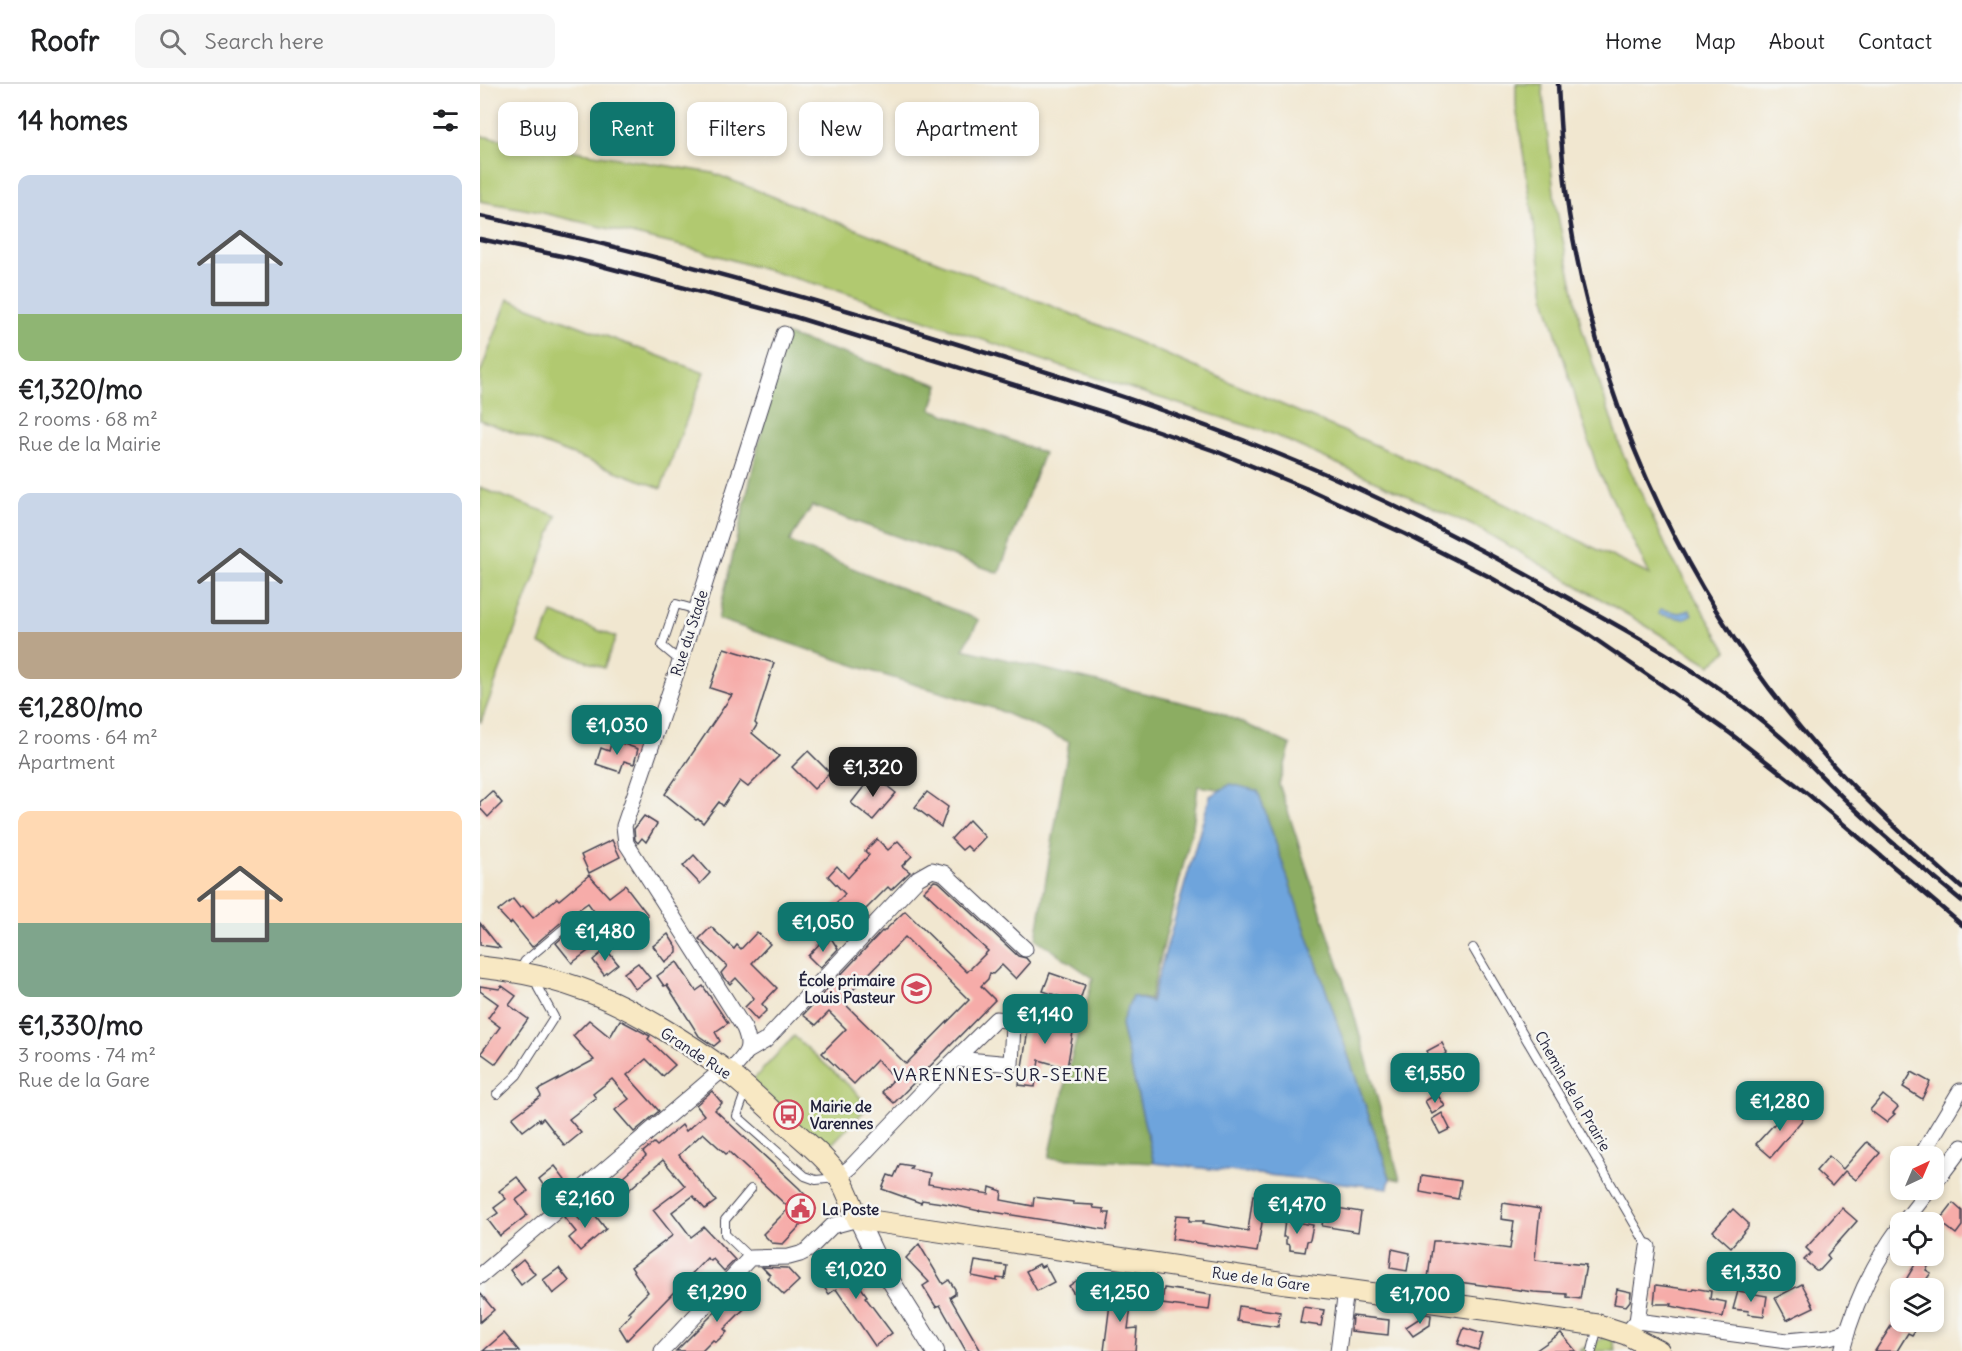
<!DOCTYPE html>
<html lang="en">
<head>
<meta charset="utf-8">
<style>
	:root { --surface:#fff; --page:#f6f6f6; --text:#202124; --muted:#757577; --line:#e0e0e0; --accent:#0f766e }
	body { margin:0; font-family:Delius,sans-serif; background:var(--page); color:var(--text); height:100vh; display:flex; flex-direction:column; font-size:22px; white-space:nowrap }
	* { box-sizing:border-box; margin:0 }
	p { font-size:20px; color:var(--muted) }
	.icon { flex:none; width:33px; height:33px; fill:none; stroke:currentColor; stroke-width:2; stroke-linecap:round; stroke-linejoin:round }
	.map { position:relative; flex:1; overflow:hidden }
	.drawer { display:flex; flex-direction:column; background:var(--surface); width:480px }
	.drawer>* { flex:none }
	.top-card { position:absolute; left:18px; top:18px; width:570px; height:54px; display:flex; gap:12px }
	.needle { width:39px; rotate:44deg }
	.controls { position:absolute; left:1410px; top:1062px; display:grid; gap:12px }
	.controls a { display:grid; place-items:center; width:54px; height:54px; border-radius:12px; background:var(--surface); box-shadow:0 3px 9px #0003; font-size:30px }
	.price { position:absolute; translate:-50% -51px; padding:0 14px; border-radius:12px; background:var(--accent); color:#fff; font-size:20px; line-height:39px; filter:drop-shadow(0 2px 3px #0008) }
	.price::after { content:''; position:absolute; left:50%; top:36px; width:18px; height:14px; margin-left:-9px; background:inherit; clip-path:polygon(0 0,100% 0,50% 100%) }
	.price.on { background:#222; color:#fff }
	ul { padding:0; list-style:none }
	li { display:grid; align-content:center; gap:12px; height:318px; padding:0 18px }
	li span { display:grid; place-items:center; height:186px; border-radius:12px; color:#555 }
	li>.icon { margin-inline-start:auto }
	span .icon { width:108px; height:108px; fill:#fffc; stroke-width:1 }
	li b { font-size:26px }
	h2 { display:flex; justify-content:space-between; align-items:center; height:72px; padding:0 18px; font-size:26px }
	.pill { padding:0 21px; border-radius:12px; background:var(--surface); box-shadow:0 3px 9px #0003; font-size:21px; line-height:54px }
	.pill.on { background:var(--accent); color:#fff }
	header { display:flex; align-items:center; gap:36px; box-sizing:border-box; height:84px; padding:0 30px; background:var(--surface); border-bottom:2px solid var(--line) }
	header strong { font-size:28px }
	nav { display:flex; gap:33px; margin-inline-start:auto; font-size:21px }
	.search { width:420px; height:54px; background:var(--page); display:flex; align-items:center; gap:15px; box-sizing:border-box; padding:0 21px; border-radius:12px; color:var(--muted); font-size:22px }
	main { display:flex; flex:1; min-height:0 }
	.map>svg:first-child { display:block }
	.green { fill:#b1c96f; stroke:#6a7655; stroke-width:1.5 }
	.forest { fill:#8cad62; stroke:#57684e; stroke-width:1.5 }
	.water { fill:#6ea4dc; stroke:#48638c; stroke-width:1.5 }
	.building { fill:#f6aca9; fill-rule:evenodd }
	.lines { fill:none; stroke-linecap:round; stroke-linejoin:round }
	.service-casing { stroke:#414051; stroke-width:10 }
	.minor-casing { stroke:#414051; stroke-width:17 }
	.tertiary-casing { stroke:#414051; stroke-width:20 }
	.secondary-casing { stroke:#414051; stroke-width:23 }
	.service { stroke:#fff; stroke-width:8 }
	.minor { stroke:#fff; stroke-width:15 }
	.tertiary { stroke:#fff; stroke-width:18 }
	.secondary { stroke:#f8e8c3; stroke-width:21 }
	.rail { stroke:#22223b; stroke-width:4.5 }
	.labels { text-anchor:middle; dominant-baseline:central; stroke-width:5; stroke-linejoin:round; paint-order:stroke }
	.street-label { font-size:15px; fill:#22223b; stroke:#f6f6f2 }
	.poi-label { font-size:15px; font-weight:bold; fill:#22223b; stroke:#f6f6f2; text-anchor:start }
	.quarter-label { font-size:18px; letter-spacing:1.5px; fill:#22223b; stroke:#f6f6f2 }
</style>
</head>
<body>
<header>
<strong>Roofr</strong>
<div class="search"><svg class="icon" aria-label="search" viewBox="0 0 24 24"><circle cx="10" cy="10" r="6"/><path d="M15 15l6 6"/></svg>Search here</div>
<nav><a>Home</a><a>Map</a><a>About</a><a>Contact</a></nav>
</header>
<main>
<section class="drawer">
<h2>14 homes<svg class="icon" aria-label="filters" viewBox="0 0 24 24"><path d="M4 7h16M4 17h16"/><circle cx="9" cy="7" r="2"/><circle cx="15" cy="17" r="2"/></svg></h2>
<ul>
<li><span style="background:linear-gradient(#c9d6e8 75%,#8fb573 0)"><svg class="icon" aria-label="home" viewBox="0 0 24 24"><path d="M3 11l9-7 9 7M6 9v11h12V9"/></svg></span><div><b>€1,320/mo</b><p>2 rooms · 68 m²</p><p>Rue de la Mairie</p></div></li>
<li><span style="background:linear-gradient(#c9d6e8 75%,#b9a48a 0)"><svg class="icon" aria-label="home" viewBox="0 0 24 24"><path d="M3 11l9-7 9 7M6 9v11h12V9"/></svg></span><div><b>€1,280/mo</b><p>2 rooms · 64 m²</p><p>Apartment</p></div></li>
<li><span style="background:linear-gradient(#ffd9b3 60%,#7fa58c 0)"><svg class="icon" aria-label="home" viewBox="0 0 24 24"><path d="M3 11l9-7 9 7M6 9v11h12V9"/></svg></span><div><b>€1,330/mo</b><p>3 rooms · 74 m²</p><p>Rue de la Gare</p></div></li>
</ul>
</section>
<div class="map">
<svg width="1482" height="1267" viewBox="0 0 1482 1267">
	<rect width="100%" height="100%" fill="#f6f6f2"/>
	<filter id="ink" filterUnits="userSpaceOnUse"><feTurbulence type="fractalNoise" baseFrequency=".0167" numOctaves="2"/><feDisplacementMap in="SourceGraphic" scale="12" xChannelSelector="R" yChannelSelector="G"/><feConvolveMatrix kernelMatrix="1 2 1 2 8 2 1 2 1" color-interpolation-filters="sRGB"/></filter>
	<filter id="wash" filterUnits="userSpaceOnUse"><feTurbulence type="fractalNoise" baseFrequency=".008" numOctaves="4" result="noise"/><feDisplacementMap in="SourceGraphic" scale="24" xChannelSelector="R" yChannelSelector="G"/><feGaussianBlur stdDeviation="1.35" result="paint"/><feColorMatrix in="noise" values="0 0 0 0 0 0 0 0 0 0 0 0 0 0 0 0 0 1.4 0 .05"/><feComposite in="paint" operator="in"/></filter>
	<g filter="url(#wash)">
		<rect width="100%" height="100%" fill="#f1e7d0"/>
		<!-- green -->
		<g class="green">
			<polygon points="1036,0 1062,0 1075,118 1102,245 1142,368 1191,473 1247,567 1230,581 1155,535 998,444 790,349 580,282 356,206 214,165 55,127 0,117 0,52 233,89 597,232 967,392 1170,491 1117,384 1066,217 1036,23"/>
			<polygon points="28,215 224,289 181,404 0,336 0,290"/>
			<polygon points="0,404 77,432 1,638 0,638"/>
			<polygon points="72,529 136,553 124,584 60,560"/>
			<polygon points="314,952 375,1007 388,1023 346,1066 272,997"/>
			<polygon points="1131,1250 1136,1267 1098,1267"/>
		</g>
		<!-- forest -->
		<polygon class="forest" points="304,250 459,301 451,325 564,369 519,489 332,422 309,458 499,536 483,565 737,627 811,661 799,700 870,916 920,1096 910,1094 779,711 718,702 713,742 670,916 652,912 641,941 674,1079 569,1074 589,983 613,894 556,855 589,658 516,625 397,589 238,535"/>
		<!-- water -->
		<g class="water">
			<polygon points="1180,525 1199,529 1210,526 1212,531 1204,535 1178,530"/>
			<polygon points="751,700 778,707 910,1094 908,1104 674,1079 641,941 652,912 671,918 730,712"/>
		</g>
		<g id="blocks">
			<!-- building -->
			<g class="building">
				<polygon points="244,564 294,579 275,639 277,641 272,649 299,672 268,703 260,697 243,722 239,718 223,739 218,734 216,735 185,710 252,611 230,604"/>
				<polygon points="132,656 158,665 154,680 144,677 140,688 116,680 121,664 129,667"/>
				<polygon points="328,667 350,689 334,705 312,683"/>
				<polygon points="393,691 416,709 393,736 371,719"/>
				<polygon points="12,707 22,719 8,733 0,724 0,718"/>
				<polygon points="447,708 468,723 461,743 435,723"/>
				<polygon points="164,732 177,740 166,758 162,754 158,759 155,756 154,745"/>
				<polygon points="489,736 505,753 492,767 487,762 482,766 471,755"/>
				<polygon points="397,755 408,766 418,757 432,772 422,782 430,788 411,806 408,803 383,828 388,833 373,849 350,825 365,810 348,792 357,782 368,794 389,771 385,767"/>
				<polygon points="132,756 140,773 109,789 101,771"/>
				<polygon points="214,771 230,789 220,800 203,782"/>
				<polygon points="109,791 129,813 145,801 168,831 142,851 126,828 119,834 108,819 85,835 52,863 32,838 30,840 18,827 33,815 40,824 43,822 53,834 77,814 79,816"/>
				<path d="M454,797L459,798L538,872L546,874L550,879L536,895L522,881L513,890L510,889L508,895L501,902L515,916L414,1019L402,1008L415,994L397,976L374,1000L342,969L366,945L349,928L336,941L323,931L402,847L403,848L425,827L487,888L508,867L444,807ZM425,853L489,916L426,980L362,917Z"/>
				<polygon points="328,821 335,830 309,857 301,849"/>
				<polygon points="0,839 20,864 0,861"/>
				<polygon points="231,843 254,865 257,861 261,865 277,848 290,860 272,879 297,904 282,920 287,926 277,936 265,923 274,914 256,894 250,900 243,893 241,889 247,882 219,855"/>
				<polygon points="91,846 108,867 92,879 76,859"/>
				<polygon points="188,850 197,864 197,868 185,878 173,862"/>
				<polygon points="351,854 358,865 340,884 328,872 344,855 347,859"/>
				<polygon points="126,865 138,880 124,891 113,876"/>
				<polygon points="197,878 216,907 223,902 248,939 235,948 240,957 234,962 219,952 187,901 184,902 177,892"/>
				<polygon points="158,879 170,894 155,905 144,889"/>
				<polygon points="570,889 605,901 599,919 563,907"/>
				<polygon points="0,902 19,905 22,902 36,912 29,921 48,935 16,980 1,969 20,943 8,934 18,920 0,907"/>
				<polygon points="554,925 594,942 587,984 559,976 555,1003 539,1001 550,934"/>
				<polygon points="109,936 130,953 140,936 170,952 168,955 195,981 183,992 166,975 147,991 179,1027 154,1048 135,1026 149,1015 132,995 113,1010 116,1014 89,1035 101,1049 85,1062 63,1034 60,1037 59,1035 43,1047 32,1034 61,1012 58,1006 114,976 93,952"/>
				<polygon points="962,959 967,969 952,978 947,967"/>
				<polygon points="1432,988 1450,998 1442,1015 1423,1003"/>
				<polygon points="232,1007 242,1019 235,1026 319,1104 328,1114 328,1118 336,1125 303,1160 292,1159 283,1150 309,1124 249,1068 246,1070 223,1049 199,1071 236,1117 225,1125 213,1112 192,1128 211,1153 224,1143 255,1176 244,1187 233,1175 231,1177 227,1174 147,1256 139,1243 151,1230 148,1228 168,1208 151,1183 193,1151 173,1126 205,1102 183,1076 126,1126 116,1116 166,1072 163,1068 174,1059 177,1062 202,1041 206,1047 224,1031 216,1021"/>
				<polygon points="957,1010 965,1022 952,1030 945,1017"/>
				<polygon points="1403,1011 1418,1023 1413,1029 1415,1030 1406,1038 1390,1026"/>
				<polygon points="1310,1023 1323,1035 1291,1073 1276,1060"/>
				<polygon points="962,1029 970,1045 960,1050 952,1035"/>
				<polygon points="1387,1058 1400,1069 1376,1096 1365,1087 1352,1102 1336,1087 1349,1072 1363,1085"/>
				<polygon points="420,1080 432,1082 430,1085 450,1089 448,1100 509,1110 510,1103 522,1107 521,1116 553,1122 554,1113 593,1118 593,1120 613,1121 614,1124 624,1125 624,1129 630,1129 627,1146 500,1126 499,1127 469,1120 442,1116 441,1119 402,1105 408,1091 414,1093"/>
				<polygon points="75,1082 85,1095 68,1108 59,1095"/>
				<polygon points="942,1091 981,1097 978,1115 940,1108"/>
				<polygon points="37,1093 48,1107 36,1116 47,1131 20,1152 8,1136 18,1129 14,1124 26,1115 19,1107"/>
				<polygon points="773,1111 794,1114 783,1133 777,1168 692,1155 696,1131 710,1132 709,1137 724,1137 723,1139 768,1147"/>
				<polygon points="1023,1119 1060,1125 1055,1176 1106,1181 1100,1215 1087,1213 1087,1210 1054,1208 948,1194 953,1157 972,1157 1030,1165 1034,1137 1021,1135"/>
				<polygon points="1473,1119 1482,1127 1482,1142 1476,1150 1459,1137"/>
				<polygon points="845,1122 881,1128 878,1148 842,1142"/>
				<polygon points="1362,1124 1377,1137 1347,1171 1350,1175 1340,1186 1336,1186 1324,1176 1331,1169 1326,1164"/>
				<polygon points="1253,1125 1268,1139 1268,1143 1251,1163 1233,1147"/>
				<polygon points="111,1126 126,1145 100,1167 89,1154 96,1148 84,1133 91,1127 100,1136"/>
				<polygon points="805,1136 833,1141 830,1156 827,1157 825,1168 810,1166 810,1161 806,1160 806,1153 803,1153"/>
				<polygon points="439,1160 463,1200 469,1196 475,1205 475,1210 470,1213 472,1217 501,1267 486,1267 460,1221 456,1223 443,1202 449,1198 426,1174"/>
				<polygon points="912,1165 930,1169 927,1187 910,1184"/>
				<polygon points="1440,1172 1455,1172 1446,1186 1451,1189 1440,1204 1432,1204 1424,1199"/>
				<polygon points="370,1173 380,1187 373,1192 387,1212 385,1213 412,1249 395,1262 356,1205 349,1210 339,1197"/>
				<polygon points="43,1175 55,1190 41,1201 30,1186"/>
				<polygon points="495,1177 527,1182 525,1195 517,1194 517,1197 492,1192"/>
				<polygon points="559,1180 561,1183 565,1181 574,1198 557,1207 546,1187"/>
				<polygon points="282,1183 307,1184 319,1197 304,1211 287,1194 290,1191"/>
				<polygon points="79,1184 89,1197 73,1210 63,1196"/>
				<polygon points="602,1193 613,1212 601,1220 589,1202"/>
				<polygon points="1322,1200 1334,1223 1307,1236 1295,1214"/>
				<polygon points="1176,1201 1212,1206 1213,1204 1231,1207 1230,1215 1246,1218 1243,1233 1191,1222 1192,1220 1174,1220"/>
				<polygon points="632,1204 653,1207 648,1245 657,1244 655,1267 624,1267"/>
				<polygon points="684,1204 731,1211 729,1226 682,1220"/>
				<polygon points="1137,1205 1151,1208 1150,1217 1146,1222 1134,1220"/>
				<polygon points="262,1206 273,1216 244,1245 247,1248 236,1258 233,1256 222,1267 196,1267 255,1208 258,1210"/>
				<polygon points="1258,1207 1287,1212 1284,1232 1268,1230 1269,1227 1253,1225"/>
				<polygon points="0,1209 14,1226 0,1238"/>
				<polygon points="759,1222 800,1228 798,1243 757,1237"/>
				<polygon points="823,1223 844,1226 841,1242 820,1239"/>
				<polygon points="946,1230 951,1231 950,1241 933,1252 926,1243"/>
				<polygon points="872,1232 909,1236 908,1251 871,1247"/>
				<polygon points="1411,1238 1441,1238 1432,1251 1428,1249 1417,1267 1395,1267 1413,1239"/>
				<polygon points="984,1244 1003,1250 998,1266 978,1260"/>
				<polygon points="24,1249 39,1267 3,1267"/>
				<polygon points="1081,1249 1096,1267 1055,1267"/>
			</g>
		</g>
	</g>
	<g filter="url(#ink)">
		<use href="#blocks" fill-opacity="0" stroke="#414051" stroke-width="1.5"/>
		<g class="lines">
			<defs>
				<g id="service">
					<polyline points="200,577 182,562 196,520 217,526"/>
					<polyline points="993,864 1168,1163"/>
					<polyline points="40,886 45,877 89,840"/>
					<polyline points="266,1006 257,1032 325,1092 336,1096 357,1094"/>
					<polyline points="17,1010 37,991 74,933 58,904 56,894"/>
					<polyline points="270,1174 245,1150 245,1136 271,1105"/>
					<polyline points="1112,1267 1118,1242"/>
				</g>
				<g id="minor">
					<polyline points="268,967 285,957 438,794 452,786 464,789 545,865"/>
					<path d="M249,989C264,972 274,967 264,944L146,759L144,742L199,581L304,250"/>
					<polyline points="1441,1072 1480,1007"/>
					<polyline points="359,1093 371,1083 454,996 516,935 527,936 533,941 531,980 476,975"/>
					<polyline points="1454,1100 1482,1063"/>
					<polyline points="1424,1138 1449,1106"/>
					<polyline points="0,1192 243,985"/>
					<polyline points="1157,1237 1307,1257 1349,1253 1367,1248"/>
					<polyline points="1152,1243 1157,1237 1168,1163"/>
					<polyline points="182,1267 270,1174 309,1173 320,1170 328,1166 352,1142 378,1135"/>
					<polyline points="858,1267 866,1206"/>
					<path d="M1362,1267C1373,1222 1393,1180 1420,1143"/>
				</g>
				<polyline id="tertiary" points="378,1135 397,1175 455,1267"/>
				<path id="secondary" d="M0,883C36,887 73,894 107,907C153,924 210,960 249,989C268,1004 286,1022 304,1038C322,1055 345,1072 359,1093C367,1106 372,1121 378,1135L806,1199L866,1206L1118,1241L1146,1250L1179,1267"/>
			</defs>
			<!-- service casing -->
			<use href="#service" class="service-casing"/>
			<!-- minor casing -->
			<use href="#minor" class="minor-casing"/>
			<!-- tertiary casing -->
			<use href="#tertiary" class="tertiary-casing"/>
			<!-- secondary casing -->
			<use href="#secondary" class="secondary-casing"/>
			<!-- service -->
			<use href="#service" class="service"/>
			<!-- minor -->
			<use href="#minor" class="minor"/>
			<!-- tertiary -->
			<use href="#tertiary" class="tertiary"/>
			<!-- secondary -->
			<use href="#secondary" class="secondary"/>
			<!-- rail -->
			<g class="rail">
				<path d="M1078,0C1080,44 1083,87 1089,130C1121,334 1214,530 1354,682C1394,725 1438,765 1482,804"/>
				<path d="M0,132C161,166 318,210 474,259C591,295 708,332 820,379C910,417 996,462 1081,510C1131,538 1183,566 1231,599C1256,616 1281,635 1303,655C1328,677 1350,702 1375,725C1409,757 1446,787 1482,817"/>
				<polyline points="0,155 91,174 315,233 626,329 738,368 830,406 925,450 1008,492 1102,546 1182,601 1251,650 1328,710 1482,841"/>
			</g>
		</g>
	</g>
	<!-- icons -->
	<defs>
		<symbol id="school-ring" viewBox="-11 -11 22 22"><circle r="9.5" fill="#f6f6f2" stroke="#d1495b" stroke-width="1.5"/><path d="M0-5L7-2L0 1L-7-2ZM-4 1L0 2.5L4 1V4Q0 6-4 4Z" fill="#d1495b"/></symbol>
		<symbol id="bus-ring" viewBox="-11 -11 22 22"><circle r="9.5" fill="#f6f6f2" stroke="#d1495b" stroke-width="1.5"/><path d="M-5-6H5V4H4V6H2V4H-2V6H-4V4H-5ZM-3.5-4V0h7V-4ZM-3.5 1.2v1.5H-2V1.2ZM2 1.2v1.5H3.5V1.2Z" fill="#d1495b"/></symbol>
		<symbol id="civic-ring" viewBox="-11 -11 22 22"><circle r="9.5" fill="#f6f6f2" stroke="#d1495b" stroke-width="1.5"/><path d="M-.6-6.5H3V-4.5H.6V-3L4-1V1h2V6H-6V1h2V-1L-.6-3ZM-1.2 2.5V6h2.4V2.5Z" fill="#d1495b"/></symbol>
	</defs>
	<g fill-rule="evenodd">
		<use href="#school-ring" x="420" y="888" width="33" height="33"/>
		<use href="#bus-ring" x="292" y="1014" width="33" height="33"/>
		<use href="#civic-ring" x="304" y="1108" width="33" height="33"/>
	</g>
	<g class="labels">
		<!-- street labels -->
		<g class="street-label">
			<text transform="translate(209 549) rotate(-72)">Rue du Stade</text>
			<text transform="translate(216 969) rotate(33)">Grande Rue</text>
			<text transform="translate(1093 1007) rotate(60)">Chemin de la Prairie</text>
			<text transform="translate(781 1195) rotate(8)">Rue de la Gare</text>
		</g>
		<!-- poi labels -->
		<g class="poi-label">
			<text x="415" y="896" text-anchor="end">École primaire<tspan x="415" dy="17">Louis Pasteur</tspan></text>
			<text x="330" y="1022">Mairie de<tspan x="330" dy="17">Varennes</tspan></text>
			<text x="342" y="1125">La Poste</text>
		</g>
		<!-- quarter labels -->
		<g class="quarter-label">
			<text x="521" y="990">VARENNES-SUR-SEINE</text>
		</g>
	</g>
</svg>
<div class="controls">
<a><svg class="needle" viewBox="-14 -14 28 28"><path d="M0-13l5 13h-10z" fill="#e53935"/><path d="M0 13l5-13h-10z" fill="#757577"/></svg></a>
<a><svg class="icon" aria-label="locate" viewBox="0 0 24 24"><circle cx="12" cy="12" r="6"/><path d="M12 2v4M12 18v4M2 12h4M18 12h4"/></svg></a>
<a><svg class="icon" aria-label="layers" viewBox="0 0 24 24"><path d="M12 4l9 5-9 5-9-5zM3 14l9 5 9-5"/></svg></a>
</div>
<b class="price" style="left:137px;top:672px">€1,030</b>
<b class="price on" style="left:393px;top:714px">€1,320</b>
<b class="price" style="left:343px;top:869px">€1,050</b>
<b class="price" style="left:125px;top:878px">€1,480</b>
<b class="price" style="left:565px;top:961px">€1,140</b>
<b class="price" style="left:955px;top:1020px">€1,550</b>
<b class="price" style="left:1300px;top:1048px">€1,280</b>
<b class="price" style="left:105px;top:1145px">€2,160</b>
<b class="price" style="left:817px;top:1151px">€1,470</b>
<b class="price" style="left:376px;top:1216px">€1,020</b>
<b class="price" style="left:1271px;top:1219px">€1,330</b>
<b class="price" style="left:237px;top:1239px">€1,290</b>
<b class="price" style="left:640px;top:1239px">€1,250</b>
<b class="price" style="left:940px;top:1241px">€1,700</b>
<div class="top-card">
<a class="pill">Buy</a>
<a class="pill on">Rent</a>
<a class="pill">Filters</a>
<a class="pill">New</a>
<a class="pill">Apartment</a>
</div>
</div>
</main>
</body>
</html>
